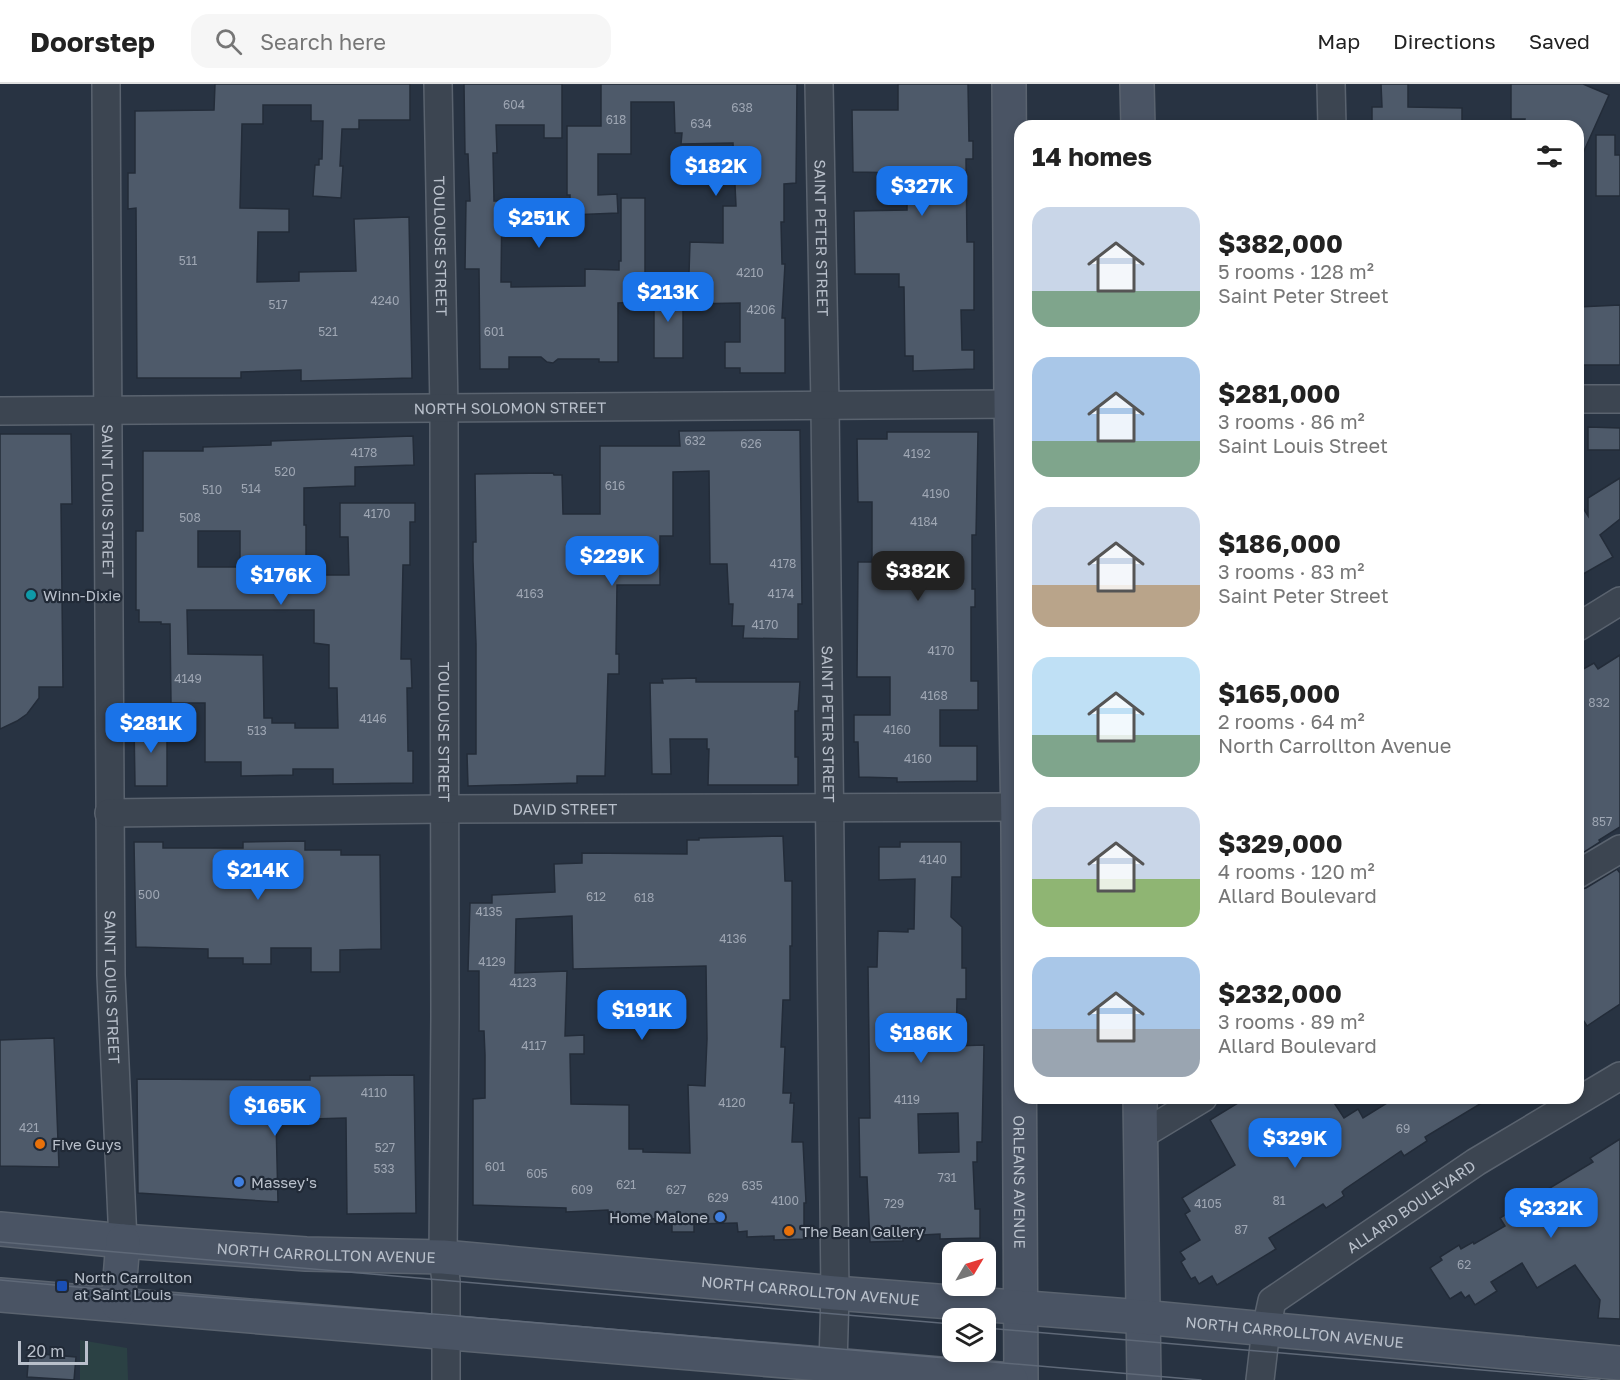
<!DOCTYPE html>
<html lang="en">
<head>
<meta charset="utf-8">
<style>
	:root { --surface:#fff; --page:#f6f6f6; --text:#222; --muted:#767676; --line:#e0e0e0; --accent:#1a73e8 }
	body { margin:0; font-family:"Golos Text",sans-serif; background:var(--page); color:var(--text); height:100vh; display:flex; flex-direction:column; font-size:22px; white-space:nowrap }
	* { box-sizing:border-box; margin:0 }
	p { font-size:20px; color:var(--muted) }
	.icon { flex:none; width:33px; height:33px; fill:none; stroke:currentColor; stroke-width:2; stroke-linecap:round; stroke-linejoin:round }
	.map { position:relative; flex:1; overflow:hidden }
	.panel { position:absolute; left:1014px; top:36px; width:570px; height:984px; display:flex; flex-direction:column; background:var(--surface); border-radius:18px; box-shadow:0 3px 9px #0003 }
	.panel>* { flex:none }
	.needle { width:39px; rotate:52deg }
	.fabs { position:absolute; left:942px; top:1158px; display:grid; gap:12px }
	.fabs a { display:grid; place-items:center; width:54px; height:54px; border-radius:12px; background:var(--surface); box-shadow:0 3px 9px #0003; font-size:30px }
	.scale { position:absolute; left:18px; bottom:15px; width:70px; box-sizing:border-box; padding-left:6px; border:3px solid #b9c0cb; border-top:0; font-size:16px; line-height:21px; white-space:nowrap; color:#b9c0cb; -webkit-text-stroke:4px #212a37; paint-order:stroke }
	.price { position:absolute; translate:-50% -51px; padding:0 14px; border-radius:12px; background:var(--accent); color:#fff; font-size:20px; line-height:39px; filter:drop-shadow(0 2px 3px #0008) }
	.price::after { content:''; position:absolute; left:50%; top:36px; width:18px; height:14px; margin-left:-9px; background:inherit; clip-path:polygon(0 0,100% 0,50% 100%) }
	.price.selected { background:#222; color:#fff }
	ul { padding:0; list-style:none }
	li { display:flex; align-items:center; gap:18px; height:150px; padding:0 18px }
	li span { display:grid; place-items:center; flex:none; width:168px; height:120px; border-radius:18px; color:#555 }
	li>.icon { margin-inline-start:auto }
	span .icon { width:72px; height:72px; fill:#fffc; stroke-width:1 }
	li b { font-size:26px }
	h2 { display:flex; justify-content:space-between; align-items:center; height:72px; padding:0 18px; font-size:26px }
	header { display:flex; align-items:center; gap:36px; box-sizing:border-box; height:84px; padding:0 30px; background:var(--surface); border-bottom:2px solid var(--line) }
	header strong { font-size:28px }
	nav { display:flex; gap:33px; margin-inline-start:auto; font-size:21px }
	.search { width:420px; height:54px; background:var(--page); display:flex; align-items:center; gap:15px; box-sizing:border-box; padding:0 21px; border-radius:18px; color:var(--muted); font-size:22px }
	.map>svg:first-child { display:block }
	.green { fill:#2b4144 }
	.building { fill:#4e5a6a; stroke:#232c39; stroke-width:1.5; fill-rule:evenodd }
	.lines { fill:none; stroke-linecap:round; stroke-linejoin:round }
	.street-casing { stroke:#5a636f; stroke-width:30 }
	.secondary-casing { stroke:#5a636f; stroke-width:36 }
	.street { stroke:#3c4551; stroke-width:27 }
	.secondary { stroke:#4a5464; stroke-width:33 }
	.tram { stroke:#5f6978; stroke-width:1.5 }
	.culture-dot { fill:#0f9aa8; stroke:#212a37; stroke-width:2 }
	.food-dot { fill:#e8710a; stroke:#212a37; stroke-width:2 }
	.shop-dot { fill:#3f7fe0; stroke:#212a37; stroke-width:2 }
	.transit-dot { fill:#1a4fb4; stroke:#212a37; stroke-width:2 }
	.labels { text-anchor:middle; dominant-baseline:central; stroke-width:4.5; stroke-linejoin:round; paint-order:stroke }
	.number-label { font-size:12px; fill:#9ea6b3 }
	.street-label { font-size:15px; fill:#b9c0cb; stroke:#212a37 }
	.poi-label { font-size:15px; fill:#b9c0cb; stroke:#212a37; text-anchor:start }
</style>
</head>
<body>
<header>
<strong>Doorstep</strong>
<div class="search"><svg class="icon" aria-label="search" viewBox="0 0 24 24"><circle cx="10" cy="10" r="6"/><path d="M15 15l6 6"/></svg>Search here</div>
<nav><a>Map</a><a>Directions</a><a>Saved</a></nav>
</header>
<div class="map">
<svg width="1620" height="1296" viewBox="0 0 1620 1296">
	<rect width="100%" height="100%" fill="#283342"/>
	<!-- green -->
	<polygon class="green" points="80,1256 127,1264 128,1296 80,1296"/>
	<!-- building -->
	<g class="building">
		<polygon points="215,0 410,0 410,36 359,36 359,45 342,45 340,82 343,82 341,114 313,112 315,81 319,81 319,75 322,75 323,37 311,37 311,21 263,21 263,40 242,40 240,124 289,125 289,148 258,148 257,198 299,197 299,188 356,187 354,135 409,133 412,294 301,297 301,286 241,288 241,294 137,294 136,124 128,125 128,89 135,89 135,27 214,26"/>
		<polygon points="464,0 562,0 562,54 544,54 544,41 496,41 497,69 493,69 494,117 502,117 501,198 511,198 511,203 585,202 585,185 619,186 619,177 621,177 621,114 645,114 645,218 618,219 618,278 599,278 599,275 558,275 553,279 547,278 541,273 509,273 509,285 480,285 479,185 465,185 466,117 470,117 468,70 465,70"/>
		<polygon points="601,0 797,0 796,99 784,100 784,138 781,138 782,180 785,180 782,234 785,234 785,289 740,289 740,284 725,284 725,258 740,258 740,219 688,220 690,158 723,159 723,122 736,122 733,59 681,60 682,49 675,49 674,18 631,18 631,70 598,70 598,111 617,110 618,129 570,131 570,111 567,111 567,42 601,42"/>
		<polygon points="898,0 968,0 969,57 973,57 973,75 966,75 967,158 974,158 974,226 961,226 962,266 974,266 974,285 913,287 913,272 905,272 904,203 899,203 899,190 855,190 854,127 907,126 907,89 853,88 852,26 898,26"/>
		<polygon points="1381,0 1408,0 1408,23 1462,24 1462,42 1372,42 1372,23 1382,23"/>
		<polygon points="1511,0 1583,0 1609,11 1579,78 1579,42 1524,42 1525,35 1511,35"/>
		<polygon points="1596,51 1615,51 1615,71 1620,71 1620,112 1596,112"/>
		<rect x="654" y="203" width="29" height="71"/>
		<polygon points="1620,221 1620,281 1578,281 1578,223"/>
		<polygon points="1588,343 1620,344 1620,366 1588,366"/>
		<polygon points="800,346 802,520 798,520 798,555 743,554 744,542 732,542 733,520 729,520 727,480 710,480 709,387 673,388 673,452 660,452 660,501 617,501 616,570 619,570 619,590 608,590 605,692 577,692 577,699 468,702 467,670 476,670 476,560 473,477 473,458 476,458 475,390 553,389 554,391 562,391 563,430 600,430 600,362 680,362 679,347"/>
		<polygon points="887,348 978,348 976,451 972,451 972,505 975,505 975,523 971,523 971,597 978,597 978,626 940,626 940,662 977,662 977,697 897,698 897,694 859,693 858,658 854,658 854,631 890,631 890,593 857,593 858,478 872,478 872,418 858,418 857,355 887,355"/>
		<polygon points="0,350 71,350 72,420 61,420 63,603 39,603 39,614 27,630 17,637 0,645"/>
		<path d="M413,352L414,381L355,383V402L304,404V441H306V491H349L348,453H340V419H415V438H410V481H403L401,575H411L412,604H407L408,667H413V699L333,700V685H293V691L241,692V678H205V619H171L170,540H161V538H139V526H136V447H143V367H203V363L271,361V357ZM198,447H240V483H198ZM187,526H314V559L329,561V604H337L338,644H295V639H272V634H264L263,571L188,570Z"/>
		<polygon points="1620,394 1620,435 1600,451 1613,473 1578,493 1578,416 1588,432 1588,414"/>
		<polygon points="1620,571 1620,743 1599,756 1600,758 1578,772 1578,723 1582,730 1578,723 1578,588 1594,579 1598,585"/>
		<polygon points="696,594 696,598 800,598 798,627 795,627 795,673 798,673 798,701 708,701 709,665 707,665 707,655 670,655 671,690 652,690 650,599 663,599 662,595"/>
		<polygon points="134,639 167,639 167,702 135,702"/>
		<path d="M783,752L785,797H792V862H790V916H783L781,963H785L783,1009H791L790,1019H794L792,1058H803L806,1119H804V1155L774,1156V1152L747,1153V1147L738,1148L737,1139L694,1140V1148H672V1135L609,1134L608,1126L566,1128V1124L473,1121V1015L485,1014V971L484,947H479V887H468L470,819H492V811L555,808L554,780L582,779V769L687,770V756H699V754ZM572,832L573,885L706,882L707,955L705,1002L688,1001L690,1069L643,1068V1065H629V1021L571,1020L570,970H584V951L565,952L567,887L515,889L516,835Z"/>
		<polygon points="305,757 305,766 341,766 341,771 380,771 381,865 340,866 340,888 311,888 311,864 271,864 271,880 243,880 243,874 208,874 208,865 136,863 134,758 163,758 163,764 243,764 243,758"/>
		<path d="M900,758H961V793H952L951,833L962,843V884H966V915H957L956,962L984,961L982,1058H977V1078H973L975,1125H980V1154L940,1155V1150L903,1152V1157L870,1158L867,1093H860L859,1034H870L868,883H877L878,847L908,848V845H914L915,795L879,796V763H900ZM958,1029L959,1068L919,1069L918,1030Z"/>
		<polygon points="1617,785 1620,789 1620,920 1587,942 1578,928 1578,806 1586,804"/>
		<polygon points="54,954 59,1083 0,1082 0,956"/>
		<polygon points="414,991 416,1129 347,1130 346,1034 276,1036 278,1118 138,1109 137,995 310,996 310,992"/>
		<polygon points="1246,1014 1331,1014 1344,1034 1358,1025 1363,1034 1395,1014 1490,1014 1425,1053 1427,1057 1404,1072 1401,1067 1345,1105 1342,1108 1344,1112 1326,1124 1323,1120 1269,1154 1276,1165 1217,1201 1212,1192 1199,1200 1195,1193 1191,1195 1181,1178 1185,1175 1180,1168 1200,1156 1185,1130 1190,1127 1182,1114 1235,1081 1210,1036"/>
		<polygon points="1620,1055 1620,1235 1598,1234 1600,1216 1575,1181 1537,1204 1522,1179 1491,1198 1497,1207 1475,1221 1469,1211 1465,1214 1461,1208 1450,1215 1430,1184 1442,1176 1440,1173 1459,1161 1461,1165 1473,1158 1474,1160 1505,1142 1500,1134 1593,1078 1590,1074"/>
		<polygon points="29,1269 76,1273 74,1296 27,1293"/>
	</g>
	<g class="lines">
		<defs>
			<g id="street">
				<path id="s1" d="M106,0L111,891L123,1157"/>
				<path id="s2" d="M438,0L444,325L445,932L443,1173L446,1197V1296"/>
				<path id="s3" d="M819,0L825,321L835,1209L833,1281"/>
				<polyline points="1331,0 1332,42"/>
				<polyline points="1578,315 1620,315"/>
				<path id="s4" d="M0,327L1020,320"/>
				<polyline points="1578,543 1620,517"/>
				<path id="s5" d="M109,729L444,725L1020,723"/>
				<polyline points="1578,790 1620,765"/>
				<polyline points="1140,1052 1203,1014"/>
				<path id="s6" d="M1260,1296L1266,1245L1272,1217L1476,1078L1620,992"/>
			</g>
			<g id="secondary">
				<path id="s7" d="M1009,0L1011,320L1018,745L1021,1296"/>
				<polyline points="1137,0 1138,42"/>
				<polyline points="1140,1014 1144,1296"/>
				<path id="s8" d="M0,1145L123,1157L306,1170L443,1173L835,1209L1142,1233L1620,1279"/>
				<polyline points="0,1211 1011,1296"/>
				<polyline points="118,1220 123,1157"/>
			</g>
		</defs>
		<!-- street casing -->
		<use href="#street" class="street-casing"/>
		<!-- secondary casing -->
		<use href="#secondary" class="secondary-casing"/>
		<!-- street -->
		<use href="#street" class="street"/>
		<!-- secondary -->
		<use href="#secondary" class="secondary"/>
		<!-- tram -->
		<g class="tram">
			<polyline points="0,1158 952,1240"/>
			<polyline points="0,1196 99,1205 446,1231 1201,1296"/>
			<polyline points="986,1244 1600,1296"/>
		</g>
	</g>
	<!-- markers -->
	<circle class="culture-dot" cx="31" cy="511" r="6"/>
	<g class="food-dot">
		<circle cx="40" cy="1060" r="6"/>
		<circle cx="789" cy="1147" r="6"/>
	</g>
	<g class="shop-dot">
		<circle cx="239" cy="1098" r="6"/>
		<circle cx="720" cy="1133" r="6"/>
	</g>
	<rect class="transit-dot" x="56" y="1196" width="12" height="12" rx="3"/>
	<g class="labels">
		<!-- number labels -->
		<g class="number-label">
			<text x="514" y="20">604</text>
			<text x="742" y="23">638</text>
			<text x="616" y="35">618</text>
			<text x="701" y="39">634</text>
			<text x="188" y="176">511</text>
			<text x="750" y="188">4210</text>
			<text x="385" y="216">4240</text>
			<text x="278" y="220">517</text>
			<text x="761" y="225">4206</text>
			<text x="328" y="247">521</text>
			<text x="494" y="247">601</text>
			<text x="695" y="356">632</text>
			<text x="751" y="359">626</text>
			<text x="364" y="368">4178</text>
			<text x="917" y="369">4192</text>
			<text x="285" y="387">520</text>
			<text x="615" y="401">616</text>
			<text x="251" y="404">514</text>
			<text x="212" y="405">510</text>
			<text x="936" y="409">4190</text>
			<text x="377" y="429">4170</text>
			<text x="190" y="433">508</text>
			<text x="924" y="437">4184</text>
			<text x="783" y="479">4178</text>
			<text x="530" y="509">4163</text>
			<text x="781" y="509">4174</text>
			<text x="765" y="540">4170</text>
			<text x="941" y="566">4170</text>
			<text x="188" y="594">4149</text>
			<text x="934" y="611">4168</text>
			<text x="1599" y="618">832</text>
			<text x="373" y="634">4146</text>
			<text x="897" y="645">4160</text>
			<text x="257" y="646">513</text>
			<text x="918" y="674">4160</text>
			<text x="1602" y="737">857</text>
			<text x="933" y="775">4140</text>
			<text x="149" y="810">500</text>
			<text x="596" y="812">612</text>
			<text x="644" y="813">618</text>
			<text x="489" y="827">4135</text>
			<text x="733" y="854">4136</text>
			<text x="492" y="877">4129</text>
			<text x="523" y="898">4123</text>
			<text x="534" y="961">4117</text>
			<text x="374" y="1008">4110</text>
			<text x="907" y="1015">4119</text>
			<text x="732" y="1018">4120</text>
			<text x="29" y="1043">421</text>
			<text x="1403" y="1044">69</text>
			<text x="385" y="1063">527</text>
			<text x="495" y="1082">601</text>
			<text x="384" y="1084">533</text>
			<text x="537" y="1089">605</text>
			<text x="947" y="1093">731</text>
			<text x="626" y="1100">621</text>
			<text x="752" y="1101">635</text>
			<text x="582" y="1105">609</text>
			<text x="676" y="1105">627</text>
			<text x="718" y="1113">629</text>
			<text x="785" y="1116">4100</text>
			<text x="1279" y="1116">81</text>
			<text x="894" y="1119">729</text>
			<text x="1208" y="1119">4105</text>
			<text x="1241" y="1145">87</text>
			<text x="1464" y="1180">62</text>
		</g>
		<!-- street labels -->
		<g class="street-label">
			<text stroke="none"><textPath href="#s3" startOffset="154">SAINT PETER STREET</textPath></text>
			<text stroke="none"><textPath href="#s2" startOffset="162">TOULOUSE STREET</textPath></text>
			<text stroke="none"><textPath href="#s4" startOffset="510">NORTH SOLOMON STREET</textPath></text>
			<text stroke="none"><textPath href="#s1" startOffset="417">SAINT LOUIS STREET</textPath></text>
			<text stroke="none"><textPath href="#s3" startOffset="640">SAINT PETER STREET</textPath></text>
			<text stroke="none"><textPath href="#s2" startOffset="648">TOULOUSE STREET</textPath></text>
			<text stroke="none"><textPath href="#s5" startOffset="456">DAVID STREET</textPath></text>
			<text stroke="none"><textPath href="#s1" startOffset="903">SAINT LOUIS STREET</textPath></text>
			<text stroke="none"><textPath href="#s7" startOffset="1098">ORLEANS AVENUE</textPath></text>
			<text stroke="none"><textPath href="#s6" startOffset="248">ALLARD BOULEVARD</textPath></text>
			<text stroke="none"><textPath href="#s8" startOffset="327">NORTH CARROLLTON AVENUE</textPath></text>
			<text stroke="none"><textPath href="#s8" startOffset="813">NORTH CARROLLTON AVENUE</textPath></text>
			<text stroke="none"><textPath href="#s8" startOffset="1299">NORTH CARROLLTON AVENUE</textPath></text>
		</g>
		<!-- poi labels -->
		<g class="poi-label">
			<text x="43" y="511">Winn-Dixie</text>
			<text x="52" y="1060">Five Guys</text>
			<text x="251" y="1098">Massey's</text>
			<text x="708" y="1133" text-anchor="end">Home Malone</text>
			<text x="801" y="1147">The Bean Gallery</text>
			<text x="74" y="1193">North Carrollton<tspan x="74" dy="17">at Saint Louis</tspan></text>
		</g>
	</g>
</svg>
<div class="fabs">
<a><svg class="needle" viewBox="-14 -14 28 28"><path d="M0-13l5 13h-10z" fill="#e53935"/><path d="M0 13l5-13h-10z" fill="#767676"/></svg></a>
<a><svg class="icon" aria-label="layers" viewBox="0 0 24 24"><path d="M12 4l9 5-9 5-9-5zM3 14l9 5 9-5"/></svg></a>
</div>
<div class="scale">20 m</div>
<b class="price" style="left:716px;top:113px">$182K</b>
<b class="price" style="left:922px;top:133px">$327K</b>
<b class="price" style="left:539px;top:165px">$251K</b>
<b class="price" style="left:668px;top:239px">$213K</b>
<b class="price" style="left:612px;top:503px">$229K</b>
<b class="price selected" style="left:918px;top:518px">$382K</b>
<b class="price" style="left:281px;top:522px">$176K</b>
<b class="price" style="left:151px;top:670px">$281K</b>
<b class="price" style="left:258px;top:817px">$214K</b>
<b class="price" style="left:642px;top:957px">$191K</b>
<b class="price" style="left:921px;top:980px">$186K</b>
<b class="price" style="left:275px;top:1053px">$165K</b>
<b class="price" style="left:1295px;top:1085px">$329K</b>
<b class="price" style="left:1551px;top:1155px">$232K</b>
<section class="panel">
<h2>14 homes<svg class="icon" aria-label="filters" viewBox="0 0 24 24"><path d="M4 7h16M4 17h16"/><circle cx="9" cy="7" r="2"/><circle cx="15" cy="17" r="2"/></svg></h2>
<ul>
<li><span style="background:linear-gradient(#c9d6e8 70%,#7fa58c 0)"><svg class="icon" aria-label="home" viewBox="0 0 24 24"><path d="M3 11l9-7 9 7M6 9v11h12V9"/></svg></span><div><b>$382,000</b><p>5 rooms · 128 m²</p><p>Saint Peter Street</p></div></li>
<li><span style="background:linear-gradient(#a9c7e8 70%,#7fa58c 0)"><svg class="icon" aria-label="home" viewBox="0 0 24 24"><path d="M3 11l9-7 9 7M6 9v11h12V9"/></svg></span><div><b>$281,000</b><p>3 rooms · 86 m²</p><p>Saint Louis Street</p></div></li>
<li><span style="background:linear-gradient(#c9d6e8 65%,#b9a48a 0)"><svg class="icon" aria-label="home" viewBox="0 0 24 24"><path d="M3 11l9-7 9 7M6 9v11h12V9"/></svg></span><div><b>$186,000</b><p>3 rooms · 83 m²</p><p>Saint Peter Street</p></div></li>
<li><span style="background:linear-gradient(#bfe0f5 65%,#7fa58c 0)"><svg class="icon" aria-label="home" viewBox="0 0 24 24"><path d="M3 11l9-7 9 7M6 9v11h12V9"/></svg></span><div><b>$165,000</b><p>2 rooms · 64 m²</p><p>North Carrollton Avenue</p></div></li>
<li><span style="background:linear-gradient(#c9d6e8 60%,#8fb573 0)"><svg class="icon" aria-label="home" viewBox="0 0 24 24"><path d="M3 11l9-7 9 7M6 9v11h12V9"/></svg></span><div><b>$329,000</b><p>4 rooms · 120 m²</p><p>Allard Boulevard</p></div></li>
<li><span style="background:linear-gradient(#a9c7e8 60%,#9aa5b1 0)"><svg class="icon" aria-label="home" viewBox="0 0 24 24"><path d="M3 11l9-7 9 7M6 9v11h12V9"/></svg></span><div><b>$232,000</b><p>3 rooms · 89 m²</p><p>Allard Boulevard</p></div></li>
</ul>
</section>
</div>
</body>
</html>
